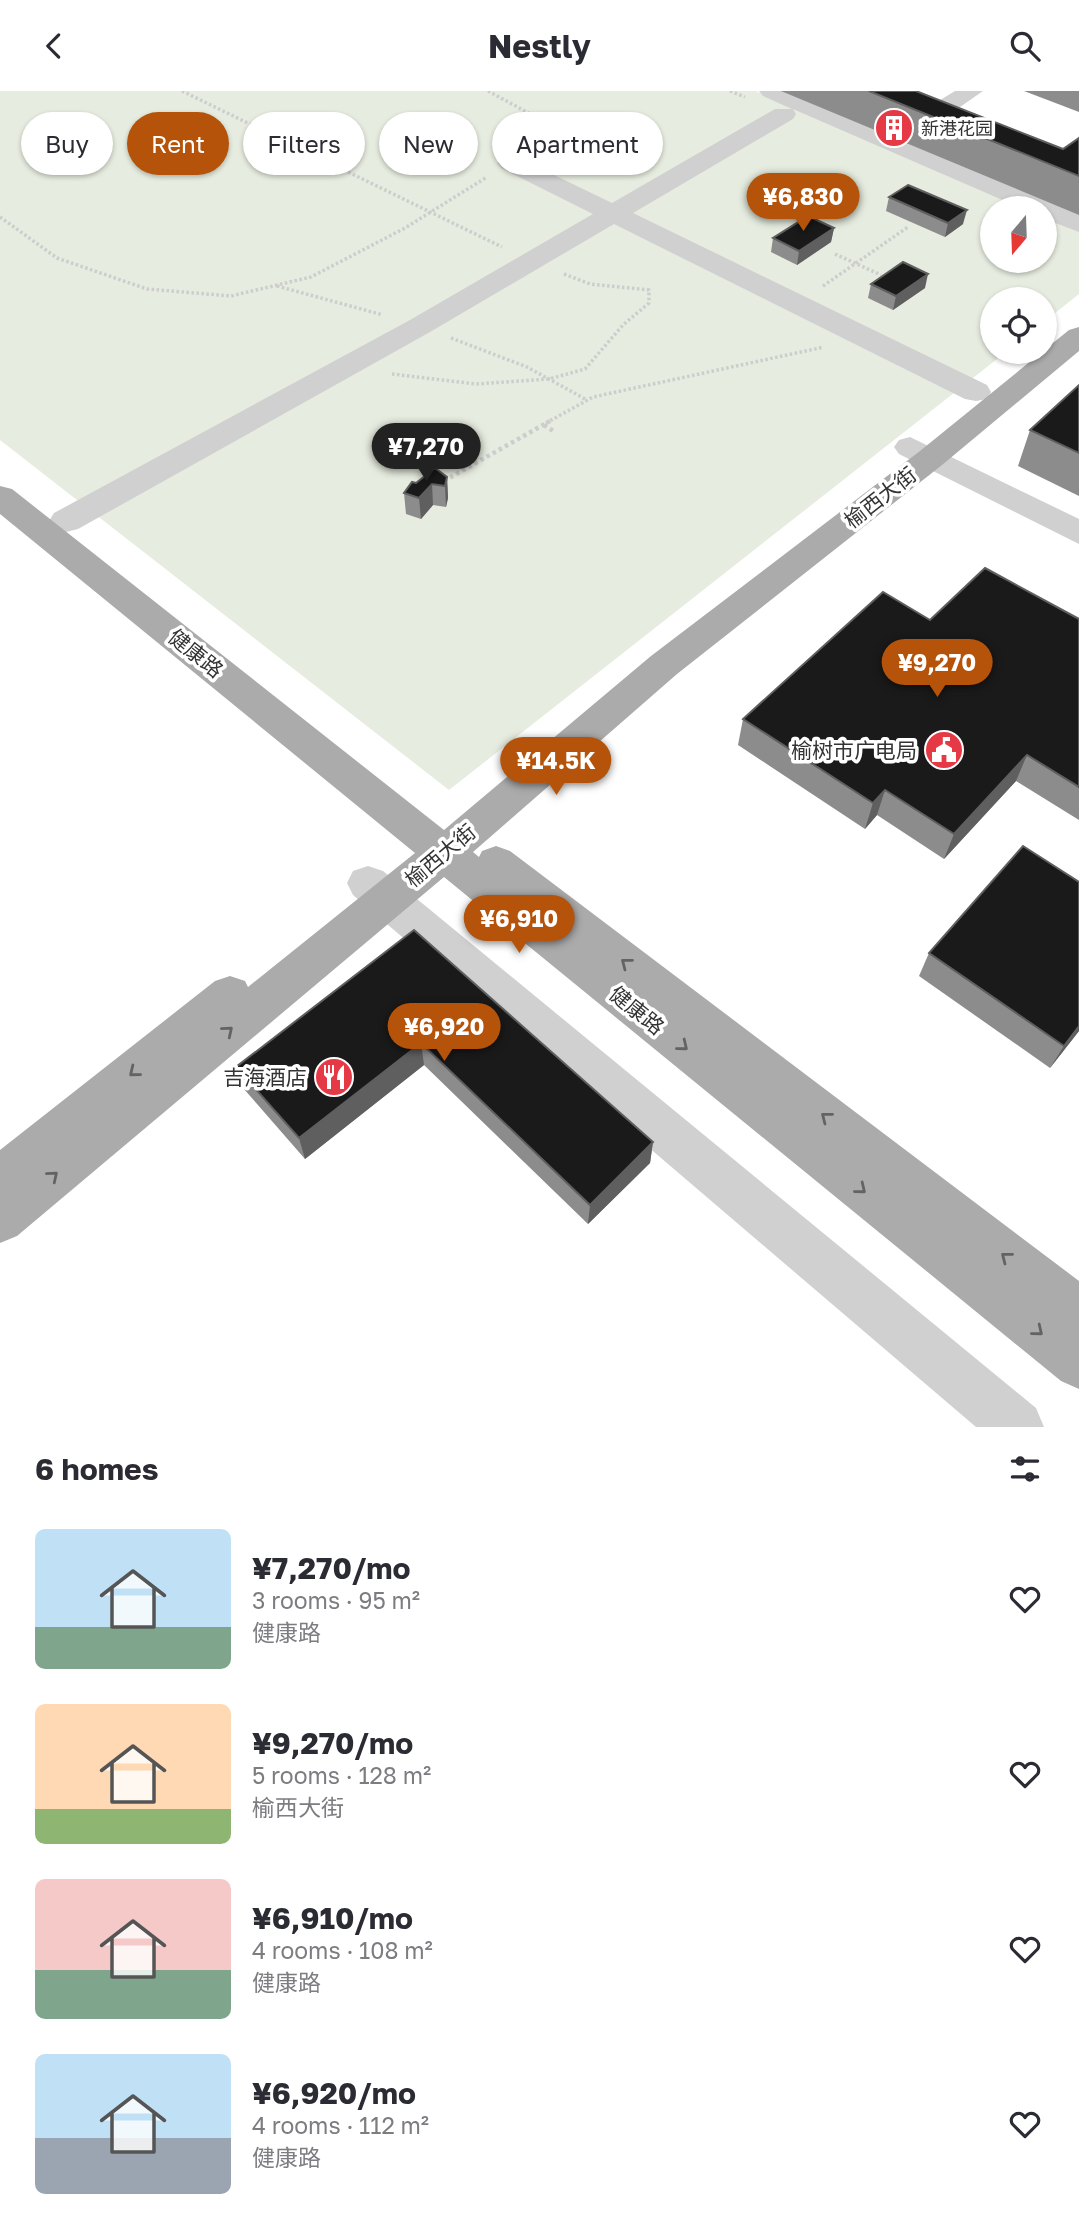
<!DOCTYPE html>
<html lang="en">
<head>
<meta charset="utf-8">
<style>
	:root { --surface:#fff; --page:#f7f7f7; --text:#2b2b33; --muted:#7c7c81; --accent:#b45309 }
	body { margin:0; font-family:"Golos Text","Noto Sans SC",sans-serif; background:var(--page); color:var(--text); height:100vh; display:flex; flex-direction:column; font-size:26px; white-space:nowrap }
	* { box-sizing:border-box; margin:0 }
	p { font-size:23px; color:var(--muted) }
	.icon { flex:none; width:38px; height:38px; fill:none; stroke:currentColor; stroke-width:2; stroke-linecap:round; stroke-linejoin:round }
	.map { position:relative; height:1336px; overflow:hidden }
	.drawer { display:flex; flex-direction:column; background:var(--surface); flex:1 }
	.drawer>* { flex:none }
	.hud { position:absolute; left:21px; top:21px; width:700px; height:63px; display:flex; gap:14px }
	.needle { width:46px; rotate:199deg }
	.tools { position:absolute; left:980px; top:105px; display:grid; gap:14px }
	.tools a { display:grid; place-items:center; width:77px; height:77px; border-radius:50%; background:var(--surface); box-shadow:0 2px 5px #0004; font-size:35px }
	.price { position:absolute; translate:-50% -60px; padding:0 16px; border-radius:24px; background:var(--accent); color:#fff; font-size:23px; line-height:46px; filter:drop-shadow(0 2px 4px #0008) }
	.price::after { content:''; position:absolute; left:50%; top:42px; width:21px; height:16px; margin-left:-10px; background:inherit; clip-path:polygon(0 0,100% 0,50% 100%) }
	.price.active { background:#222; color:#fff }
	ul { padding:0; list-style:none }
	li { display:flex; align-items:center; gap:21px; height:175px; padding:0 35px }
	li span { display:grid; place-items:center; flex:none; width:196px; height:140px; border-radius:10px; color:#555 }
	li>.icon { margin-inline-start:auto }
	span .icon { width:84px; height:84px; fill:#fffc; stroke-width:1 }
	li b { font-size:30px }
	h2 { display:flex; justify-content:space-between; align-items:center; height:84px; padding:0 35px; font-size:30px }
	.tag { padding:0 24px; border-radius:32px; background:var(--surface); box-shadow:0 2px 5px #0004; font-size:24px; line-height:63px }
	.tag.active { background:var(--accent); color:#fff }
	header { display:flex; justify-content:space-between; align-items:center; height:91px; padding:0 35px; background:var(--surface); font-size:32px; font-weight:700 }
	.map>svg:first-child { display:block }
	.green { fill:#e6ecdf }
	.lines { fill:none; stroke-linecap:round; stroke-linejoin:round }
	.path-far1 { stroke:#cdcdcd; stroke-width:3.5; stroke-dasharray:2.5 2.5; stroke-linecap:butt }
	.path { stroke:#cdcdcd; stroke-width:4.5; stroke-dasharray:3.5 3.5; stroke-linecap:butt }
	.minor { fill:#d0d0d0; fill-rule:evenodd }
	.major { fill:#ababab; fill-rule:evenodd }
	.wall { fill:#8c8c8c }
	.shaded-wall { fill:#5f5f5f }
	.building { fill:#1a1a1a; stroke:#5f5f5f; stroke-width:2 }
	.oneway { stroke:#636363 }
	.labels { text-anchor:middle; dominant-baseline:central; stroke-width:7; stroke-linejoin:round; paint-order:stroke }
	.far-poi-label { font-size:18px; fill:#333; stroke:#fff; text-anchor:start }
	.street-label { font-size:21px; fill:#333; stroke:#fff }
	.poi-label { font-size:21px; fill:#333; stroke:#fff; text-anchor:end }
</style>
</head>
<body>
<header><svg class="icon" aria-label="back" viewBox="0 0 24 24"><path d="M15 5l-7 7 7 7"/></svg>Nestly<svg class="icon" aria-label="search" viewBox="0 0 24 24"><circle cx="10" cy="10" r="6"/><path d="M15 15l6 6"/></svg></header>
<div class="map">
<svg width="1079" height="1336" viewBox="0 0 1079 1336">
	<rect width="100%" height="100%" fill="#fff"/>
	<!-- green -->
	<polygon class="green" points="0,0 756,0 1030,117 992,117 992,170 1045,170 1045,123 1079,138 1079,203 1045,230 1045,208 992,208 992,261 1006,261 449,699 0,349"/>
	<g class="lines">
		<!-- path-far1 -->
		<g class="path-far1">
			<polyline points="182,0 502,156"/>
			<polyline points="488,0 534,25 522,52"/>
			<polyline points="730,0 745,6"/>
			<polyline points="0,126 57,167 147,198 231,205 311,186 405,137 487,86"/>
			<polyline points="835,163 881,184"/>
			<polyline points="277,195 383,224"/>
			<polyline points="823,195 908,136"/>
			<polyline points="451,247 527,276 587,309"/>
			<polyline points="392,283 476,293 549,288 585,278 623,234 649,212 649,199 590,193 564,183"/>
			<polyline points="546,332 593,306 824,256"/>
		</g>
		<!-- path -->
		<g class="path">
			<polyline points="544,334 555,341"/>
			<polyline points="444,390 550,330"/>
		</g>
		<!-- minor -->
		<g class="minor">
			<polygon points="759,0 791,0 1079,123 1079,141 1045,128 1045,117 1021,117 793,18 796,23 793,28 633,122 987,294 991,301 987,308 976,310 965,308 614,133 430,241 78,438 66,441 54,438 49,430 54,422 410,229 593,123 501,77 497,72 501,67 519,67 612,112 775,18 792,18 763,5"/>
			<polygon points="955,0 983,0 937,32 919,32 916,27 919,22"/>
			<polygon points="910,346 1079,428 1079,453 899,363 894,356 899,349"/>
			<polygon points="368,775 383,780 1036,1317 1044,1336 976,1336 353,804 347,792 353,780"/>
		</g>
		<!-- major -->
		<polygon class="major" points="1079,236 1079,260 942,374 677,583 473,761 479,766 482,760 496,755 510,760 1079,1190 1079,1298 1061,1290 444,786 17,1145 0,1152 0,1059 215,890 230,885 245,890 248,896 415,762 0,423 0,395 12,398 444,739 651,565 920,360 1069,239"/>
	</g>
	<!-- wall -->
	<g class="wall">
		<polygon points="781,0 916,0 1063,58 1079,47 1079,124"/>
		<polygon points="1024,0 1079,0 1079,21"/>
		<polygon points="889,106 963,133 945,146 886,120"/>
		<polygon points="834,137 831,151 797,174 771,161 773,147"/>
		<polygon points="871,193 925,197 893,219 868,207"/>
		<polygon points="1079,294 1079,405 1018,375 1030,339"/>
		<polygon points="447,386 448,407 446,416 433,414 421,428 406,423 404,402 416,392"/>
		<polygon points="1079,528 1079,729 1016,690 944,768 877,724 865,738 738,654 743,628 930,529"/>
		<polygon points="414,839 653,1051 650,1072 588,1133 424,974 305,1068 244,998 236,976"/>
		<polygon points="929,862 1079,940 1050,977 919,885"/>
	</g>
	<!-- shaded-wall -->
	<g class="shaded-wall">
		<polygon points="967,119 963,133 945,146 948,132"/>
		<polygon points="834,137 831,151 797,174 799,160"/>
		<polygon points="928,183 925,197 893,219 896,205"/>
		<polygon points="447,386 448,407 446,416 445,395"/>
		<polygon points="432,393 433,414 421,428 419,407"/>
		<polygon points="1027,664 1016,690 944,768 954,743"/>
		<polygon points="885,699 877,724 865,738 873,712"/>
		<polygon points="1079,935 1079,940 1050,977 1064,955"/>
		<polygon points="421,952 424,974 305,1068 299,1047"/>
		<polygon points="653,1051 650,1072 588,1133 590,1114"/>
	</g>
	<!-- building -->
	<g class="building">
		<polygon points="869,0 916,0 1063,58 1079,47 1079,85"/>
		<polygon points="908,94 967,119 948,132 889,106"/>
		<polygon points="808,125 834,137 799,160 773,147"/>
		<polygon points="903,171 928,183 896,205 871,193"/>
		<polygon points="1079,294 1079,362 1030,339"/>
		<polygon points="435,377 447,386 445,395 432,393 419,407 404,402 412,391 416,392"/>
		<polygon points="985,477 1079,528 1079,696 1027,664 954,743 885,699 873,712 743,628 883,501 930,529"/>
		<polygon points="1023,755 1079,791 1079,935 1064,955 929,862"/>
		<polygon points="414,839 653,1051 590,1114 421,952 299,1047 236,976"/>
	</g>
	<!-- one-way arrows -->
	<defs><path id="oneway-chevron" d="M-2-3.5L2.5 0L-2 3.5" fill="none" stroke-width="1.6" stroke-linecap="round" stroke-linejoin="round" transform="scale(1.75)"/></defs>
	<g class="oneway">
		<use href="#oneway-chevron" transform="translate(626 872) rotate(-142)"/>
		<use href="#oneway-chevron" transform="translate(228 940) rotate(-40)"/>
		<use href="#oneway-chevron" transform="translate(683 955) rotate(39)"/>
		<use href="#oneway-chevron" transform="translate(134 981) rotate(141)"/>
		<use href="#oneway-chevron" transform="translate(826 1026) rotate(-142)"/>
		<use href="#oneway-chevron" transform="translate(53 1085) rotate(-40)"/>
		<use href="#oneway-chevron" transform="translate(861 1098) rotate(39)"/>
		<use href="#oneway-chevron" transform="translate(1006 1166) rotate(-142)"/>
		<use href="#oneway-chevron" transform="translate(1038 1240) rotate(39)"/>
	</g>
	<!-- icons -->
	<defs>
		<symbol id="building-disc" viewBox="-11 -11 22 22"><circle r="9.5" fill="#e63946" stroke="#fff"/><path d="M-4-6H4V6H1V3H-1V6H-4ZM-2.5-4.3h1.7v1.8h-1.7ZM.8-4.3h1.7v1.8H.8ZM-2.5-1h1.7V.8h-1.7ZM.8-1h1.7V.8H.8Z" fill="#fff"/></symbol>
		<symbol id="civic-disc" viewBox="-11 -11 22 22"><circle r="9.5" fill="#e63946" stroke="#fff"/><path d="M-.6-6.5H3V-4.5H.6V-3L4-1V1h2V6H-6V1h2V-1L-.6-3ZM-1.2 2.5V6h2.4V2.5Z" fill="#fff"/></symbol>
		<symbol id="restaurant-disc" viewBox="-11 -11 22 22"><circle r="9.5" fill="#e63946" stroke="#fff"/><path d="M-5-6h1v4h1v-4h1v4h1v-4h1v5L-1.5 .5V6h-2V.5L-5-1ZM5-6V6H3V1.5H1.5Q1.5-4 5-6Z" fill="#fff"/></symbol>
	</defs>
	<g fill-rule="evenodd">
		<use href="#building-disc" x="872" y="15" width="44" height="44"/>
		<use href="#civic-disc" x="922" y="637" width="44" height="44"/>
		<use href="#restaurant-disc" x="312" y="964" width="44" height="44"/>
	</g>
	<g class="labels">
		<!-- far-poi labels -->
		<g class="far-poi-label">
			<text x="921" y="37">新港花园</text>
		</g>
		<!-- street labels -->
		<g class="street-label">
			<text transform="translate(880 406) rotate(-38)">榆西大街</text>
			<text transform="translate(196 562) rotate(39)">健康路</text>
			<text transform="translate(440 764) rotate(-40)">榆西大街</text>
			<text transform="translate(637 919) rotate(39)">健康路</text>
		</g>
		<!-- poi labels -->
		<g class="poi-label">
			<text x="917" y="659">榆树市广电局</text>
			<text x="307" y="986">吉海酒店</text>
		</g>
	</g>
</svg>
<div class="tools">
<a><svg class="needle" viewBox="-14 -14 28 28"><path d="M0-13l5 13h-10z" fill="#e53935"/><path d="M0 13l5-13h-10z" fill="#7c7c81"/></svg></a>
<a><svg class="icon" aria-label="locate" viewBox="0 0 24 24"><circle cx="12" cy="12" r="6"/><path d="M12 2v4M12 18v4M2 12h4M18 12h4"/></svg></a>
</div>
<b class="price" style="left:803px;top:142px">¥6,830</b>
<b class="price active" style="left:426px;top:392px">¥7,270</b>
<b class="price" style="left:937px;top:608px">¥9,270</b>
<b class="price" style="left:556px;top:706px">¥14.5K</b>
<b class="price" style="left:519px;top:864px">¥6,910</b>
<b class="price" style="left:444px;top:972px">¥6,920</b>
<div class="hud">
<a class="tag">Buy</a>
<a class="tag active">Rent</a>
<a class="tag">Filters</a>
<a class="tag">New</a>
<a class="tag">Apartment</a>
</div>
</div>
<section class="drawer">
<h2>6 homes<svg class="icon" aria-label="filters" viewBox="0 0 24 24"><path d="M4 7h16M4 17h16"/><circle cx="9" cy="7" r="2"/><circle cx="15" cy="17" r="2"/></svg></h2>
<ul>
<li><span style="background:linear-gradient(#bfe0f5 70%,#7fa58c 0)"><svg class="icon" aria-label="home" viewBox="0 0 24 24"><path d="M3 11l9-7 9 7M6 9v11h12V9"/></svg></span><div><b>¥7,270/mo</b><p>3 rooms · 95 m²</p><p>健康路</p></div><svg class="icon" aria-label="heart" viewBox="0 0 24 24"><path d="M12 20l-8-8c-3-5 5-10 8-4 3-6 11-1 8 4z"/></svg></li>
<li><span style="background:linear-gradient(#ffd9b3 75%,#8fb573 0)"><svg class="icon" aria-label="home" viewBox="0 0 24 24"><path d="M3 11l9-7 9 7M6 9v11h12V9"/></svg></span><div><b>¥9,270/mo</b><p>5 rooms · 128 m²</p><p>榆西大街</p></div><svg class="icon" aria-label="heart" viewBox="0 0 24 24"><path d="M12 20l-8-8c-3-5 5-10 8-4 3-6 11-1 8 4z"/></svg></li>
<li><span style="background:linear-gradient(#f6c9c9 65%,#7fa58c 0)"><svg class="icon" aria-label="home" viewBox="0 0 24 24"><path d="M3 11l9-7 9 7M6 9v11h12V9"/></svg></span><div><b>¥6,910/mo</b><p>4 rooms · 108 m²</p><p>健康路</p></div><svg class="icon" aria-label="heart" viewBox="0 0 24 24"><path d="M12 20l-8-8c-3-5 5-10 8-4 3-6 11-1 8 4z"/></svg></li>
<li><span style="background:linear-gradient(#bfe0f5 60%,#9aa5b1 0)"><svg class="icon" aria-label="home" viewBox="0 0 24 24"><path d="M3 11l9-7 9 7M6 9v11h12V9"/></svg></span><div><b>¥6,920/mo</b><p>4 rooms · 112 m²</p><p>健康路</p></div><svg class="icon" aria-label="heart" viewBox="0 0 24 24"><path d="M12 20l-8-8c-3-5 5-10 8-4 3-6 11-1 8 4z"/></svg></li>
</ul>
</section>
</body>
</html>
